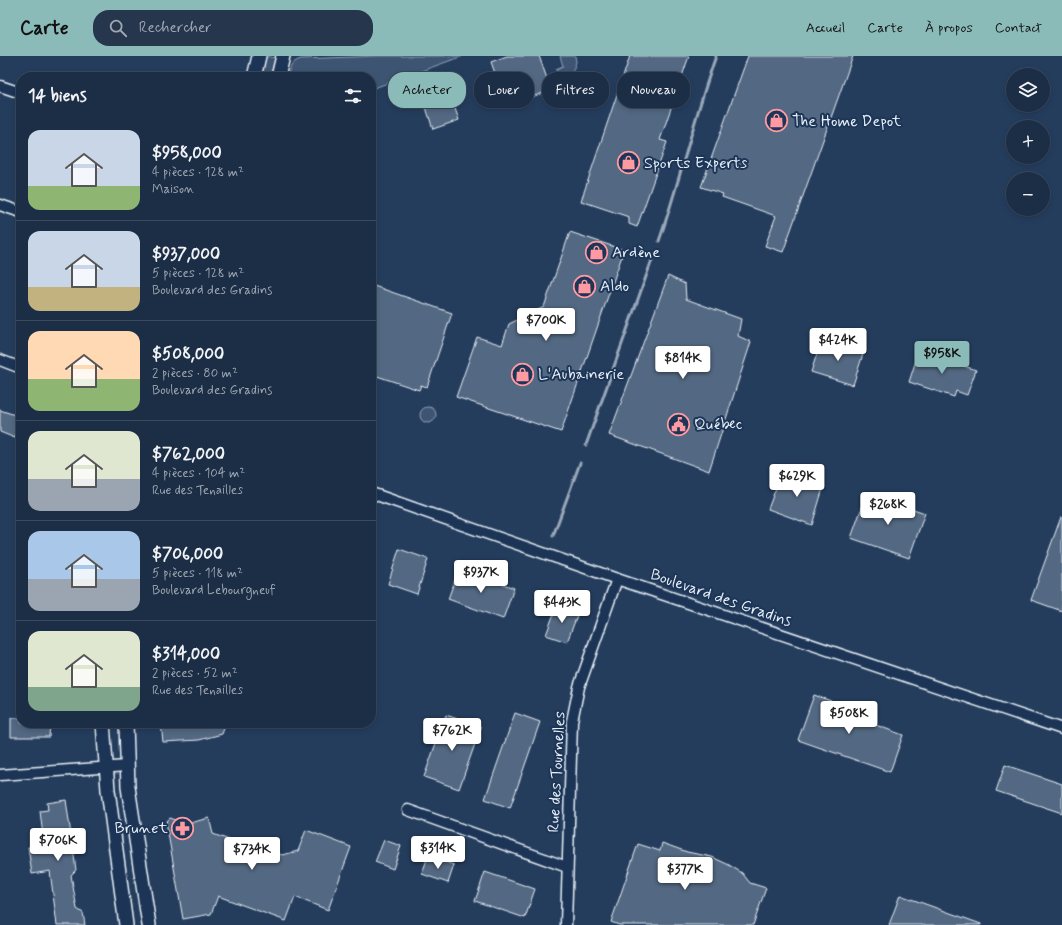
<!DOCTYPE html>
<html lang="fr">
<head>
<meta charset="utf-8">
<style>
	:root { --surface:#1c2e46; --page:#25364d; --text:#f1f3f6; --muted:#a0a8b3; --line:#3a4a5f; --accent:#8bbbb9 }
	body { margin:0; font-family:Mynerve,sans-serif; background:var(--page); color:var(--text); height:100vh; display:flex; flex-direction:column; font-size:15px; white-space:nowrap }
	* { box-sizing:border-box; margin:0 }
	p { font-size:13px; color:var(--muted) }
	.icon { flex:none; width:22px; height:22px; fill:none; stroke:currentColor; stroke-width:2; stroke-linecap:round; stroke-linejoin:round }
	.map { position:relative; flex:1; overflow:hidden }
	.sheet { position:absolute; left:16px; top:16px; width:360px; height:656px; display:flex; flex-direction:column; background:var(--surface); border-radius:16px; box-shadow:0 2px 6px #0003,0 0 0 1px var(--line) }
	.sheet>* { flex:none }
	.hud { position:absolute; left:388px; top:16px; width:380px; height:36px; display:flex; gap:8px }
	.buttons { position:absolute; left:1006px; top:12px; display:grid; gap:8px }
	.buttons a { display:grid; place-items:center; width:44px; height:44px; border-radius:50%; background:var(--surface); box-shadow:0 2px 6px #0003,0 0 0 1px var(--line); font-size:20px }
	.price { position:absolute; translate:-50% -34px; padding:0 9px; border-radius:4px; background:#fff; color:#222; font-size:13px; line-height:26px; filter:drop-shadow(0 1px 2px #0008) }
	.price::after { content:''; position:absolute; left:50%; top:24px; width:12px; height:9px; margin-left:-6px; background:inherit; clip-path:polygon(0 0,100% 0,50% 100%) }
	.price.active { background:var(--accent); color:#111 }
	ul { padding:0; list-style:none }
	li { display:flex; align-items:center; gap:12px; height:100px; padding:0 12px }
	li+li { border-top:1px solid var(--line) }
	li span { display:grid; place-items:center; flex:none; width:112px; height:80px; border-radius:12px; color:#555 }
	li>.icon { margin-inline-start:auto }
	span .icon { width:48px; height:48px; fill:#fffc; stroke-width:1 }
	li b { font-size:17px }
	h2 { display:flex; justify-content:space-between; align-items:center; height:48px; padding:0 12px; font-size:17px }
	.tag { padding:0 14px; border-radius:16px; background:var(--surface); box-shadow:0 2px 6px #0003,0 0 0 1px var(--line); font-size:14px; line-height:36px }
	.tag.active { background:var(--accent); color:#111 }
	header { display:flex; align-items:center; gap:24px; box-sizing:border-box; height:56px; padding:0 20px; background:var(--accent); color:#111 }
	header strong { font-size:19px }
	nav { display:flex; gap:22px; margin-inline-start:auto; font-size:14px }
	.search { width:280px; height:36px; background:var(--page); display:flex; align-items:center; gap:10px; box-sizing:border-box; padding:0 14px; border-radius:16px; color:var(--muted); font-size:15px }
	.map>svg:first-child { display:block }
	.green { fill:#3e5472; stroke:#93a2b5 }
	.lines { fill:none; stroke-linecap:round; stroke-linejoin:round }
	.stream { stroke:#99a8ba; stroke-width:3 }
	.building { fill:#536782; stroke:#e8f1f8 }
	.minor-casing { stroke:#e8f1f8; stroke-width:13 }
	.major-casing { stroke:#e8f1f8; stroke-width:16 }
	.minor { stroke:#1d3557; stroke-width:10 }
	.major { stroke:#1d3557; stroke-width:13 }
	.labels { text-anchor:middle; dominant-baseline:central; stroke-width:4; stroke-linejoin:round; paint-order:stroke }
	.poi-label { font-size:16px; fill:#e8f1f8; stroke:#1d3557; text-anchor:start }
	.street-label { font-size:16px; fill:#e8f1f8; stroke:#1d3557 }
</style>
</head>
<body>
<header>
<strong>Carte</strong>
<div class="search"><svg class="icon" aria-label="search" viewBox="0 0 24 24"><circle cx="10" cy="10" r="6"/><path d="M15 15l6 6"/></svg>Rechercher</div>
<nav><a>Accueil</a><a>Carte</a><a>À propos</a><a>Contact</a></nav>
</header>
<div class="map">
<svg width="1062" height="869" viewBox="0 0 1062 869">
	<rect width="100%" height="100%" fill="#253d5d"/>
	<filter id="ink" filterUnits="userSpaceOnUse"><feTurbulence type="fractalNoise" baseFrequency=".025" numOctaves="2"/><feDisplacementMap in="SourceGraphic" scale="8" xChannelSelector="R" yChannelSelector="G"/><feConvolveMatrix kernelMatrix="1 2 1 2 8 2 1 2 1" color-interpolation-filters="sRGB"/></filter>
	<g filter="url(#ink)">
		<!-- green -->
		<g class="green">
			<polygon points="266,0 275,2 270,21 262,21"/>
			<path d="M379,0H463L371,33V21H287C290,12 291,6 301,3Z"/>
			<polygon points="560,0 575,0 576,6 561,47 560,46 563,33 556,13 563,10"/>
			<circle cx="428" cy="359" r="8"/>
		</g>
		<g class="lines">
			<!-- stream -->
			<g class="stream">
				<path d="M659,185C680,125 694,61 716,0"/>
				<polyline points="586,389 653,201"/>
				<polyline points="553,480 580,407"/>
			</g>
		</g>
		<!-- building -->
		<g class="building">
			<polygon points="507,0 539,0 551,34 507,50 491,6"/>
			<polygon points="630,0 689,0 660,84 667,86 637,171 629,168 629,161 581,145"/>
			<polygon points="748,0 853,0 783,196 765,190 776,160 722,141 723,138 701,131"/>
			<polygon points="444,21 459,64 433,73 419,30"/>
			<polygon points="570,176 624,194 561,376 456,341 477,281 502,289 509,268 544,251"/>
			<polygon points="668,220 685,228 686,243 741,263 738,280 751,286 709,415 609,379"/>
			<polygon points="371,229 452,257 427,331 421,329 419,334 371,318"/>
			<polygon points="822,282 864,295 853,329 811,316"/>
			<polygon points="919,295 976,314 967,339 956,335 954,341 909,326"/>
			<polygon points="0,354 21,361 15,382 0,376"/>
			<polygon points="782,416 824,429 812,469 768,453"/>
			<polygon points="867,437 925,457 909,502 851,482"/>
			<polygon points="1061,461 1062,461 1062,555 1031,544"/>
			<polygon points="399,493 428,503 417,538 388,528"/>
			<polygon points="459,512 514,532 503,563 448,543"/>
			<polygon points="557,549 578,557 567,586 546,579"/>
			<polygon points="814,639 831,645 830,647 866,659 873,668 903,679 890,716 798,684"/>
			<polygon points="515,657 540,666 510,752 485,743"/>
			<polygon points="446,659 481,671 459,733 424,721"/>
			<polygon points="11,662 21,662 21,667 50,667 49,681 11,681"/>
			<polygon points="161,667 226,667 222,678 199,684 163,686"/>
			<polygon points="1005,709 1062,728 1062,757 996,735"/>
			<polygon points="66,744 76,814 71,819 77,853 83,857 85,869 57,869 50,815 32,818 28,791 44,788 40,755 48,754 47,747"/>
			<polygon points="170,762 186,768 209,762 213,778 253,793 267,790 268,794 282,799 298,795 306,774 351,791 328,854 295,841 286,865 218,840 211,858 183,863 166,766"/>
			<polygon points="384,784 401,790 393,813 375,806"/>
			<polygon points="662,787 687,796 712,801 729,809 742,817 750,827 766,832 753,869 619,869 611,866 638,788 660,795"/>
			<polygon points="428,800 454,809 448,827 422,818"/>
			<polygon points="485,816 535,833 525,862 475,845"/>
			<polygon points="900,839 981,868 981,869 889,869"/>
		</g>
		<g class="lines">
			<defs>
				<g id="minor">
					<polyline points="0,30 21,37"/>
					<polyline points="0,149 21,156"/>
					<polyline points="0,304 21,312"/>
					<polyline points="371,437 617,523 1062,673"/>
					<polyline points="0,719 127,710"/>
					<polyline points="408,754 567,811"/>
					<polyline points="566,869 572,665 579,631 617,523"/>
				</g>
				<g id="major">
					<polyline points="254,21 259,0"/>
					<polyline points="278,21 283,0"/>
					<polyline points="103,667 108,734 126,869"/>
					<polyline points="126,667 128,731 149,869"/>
				</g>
			</defs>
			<!-- minor casing -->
			<use href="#minor" class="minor-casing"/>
			<!-- major casing -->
			<use href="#major" class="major-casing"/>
			<!-- minor -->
			<use href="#minor" class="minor"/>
			<!-- major -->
			<use href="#major" class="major"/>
		</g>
	</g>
	<!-- icons -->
	<defs>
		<symbol id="shop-ring" viewBox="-11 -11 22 22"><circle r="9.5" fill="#1d3557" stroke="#ff9aa2" stroke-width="1.5"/><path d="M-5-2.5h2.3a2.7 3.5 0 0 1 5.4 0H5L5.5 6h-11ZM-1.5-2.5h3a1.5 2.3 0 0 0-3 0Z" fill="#ff9aa2"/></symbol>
		<symbol id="civic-ring" viewBox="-11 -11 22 22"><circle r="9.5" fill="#1d3557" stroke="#ff9aa2" stroke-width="1.5"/><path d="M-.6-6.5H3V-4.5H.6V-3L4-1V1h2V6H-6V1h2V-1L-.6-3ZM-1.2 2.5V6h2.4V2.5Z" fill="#ff9aa2"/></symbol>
		<symbol id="pharmacy-ring" viewBox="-11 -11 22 22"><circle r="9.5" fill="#1d3557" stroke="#ff9aa2" stroke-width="1.5"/><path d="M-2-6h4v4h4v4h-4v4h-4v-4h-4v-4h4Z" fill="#ff9aa2"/></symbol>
	</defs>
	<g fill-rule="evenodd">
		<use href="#shop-ring" x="764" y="52" width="25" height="25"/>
		<use href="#shop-ring" x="616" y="94" width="25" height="25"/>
		<use href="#shop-ring" x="584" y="184" width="25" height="25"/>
		<use href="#shop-ring" x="572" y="218" width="25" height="25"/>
		<use href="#shop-ring" x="510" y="306" width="25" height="25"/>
		<use href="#civic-ring" x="666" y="356" width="25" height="25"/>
		<use href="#pharmacy-ring" x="170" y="760" width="25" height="25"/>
	</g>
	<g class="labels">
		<!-- poi labels -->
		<g class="poi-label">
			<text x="792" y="65">The Home Depot</text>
			<text x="644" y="107">Sports Experts</text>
			<text x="612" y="196">Ardène</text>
			<text x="600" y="230">Aldo</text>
			<text x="538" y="318">L'Aubainerie</text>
			<text x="694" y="368">Québec</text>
			<text x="168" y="772" text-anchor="end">Brunet</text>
		</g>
		<!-- street labels -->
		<g class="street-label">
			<text transform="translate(721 542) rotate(19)">Boulevard des Gradins</text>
			<text transform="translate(557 716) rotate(-87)">Rue des Tournelles</text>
		</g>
	</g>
</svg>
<div class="buttons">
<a><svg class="icon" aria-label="layers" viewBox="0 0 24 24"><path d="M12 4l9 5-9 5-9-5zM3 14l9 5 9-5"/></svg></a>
<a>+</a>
<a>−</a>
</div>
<b class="price" style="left:546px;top:286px">$700K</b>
<b class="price" style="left:838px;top:306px">$424K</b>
<b class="price active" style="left:942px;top:319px">$958K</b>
<b class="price" style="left:683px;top:324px">$814K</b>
<b class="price" style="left:797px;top:442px">$629K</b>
<b class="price" style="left:888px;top:470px">$268K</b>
<b class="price" style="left:481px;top:538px">$937K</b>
<b class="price" style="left:562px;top:568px">$443K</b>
<b class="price" style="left:849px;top:679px">$508K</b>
<b class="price" style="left:452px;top:696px">$762K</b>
<b class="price" style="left:58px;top:806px">$706K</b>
<b class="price" style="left:438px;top:814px">$314K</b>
<b class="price" style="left:252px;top:815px">$734K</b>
<b class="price" style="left:685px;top:835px">$377K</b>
<div class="hud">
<a class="tag active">Acheter</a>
<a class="tag">Louer</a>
<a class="tag">Filtres</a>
<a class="tag">Nouveau</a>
</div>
<section class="sheet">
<h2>14 biens<svg class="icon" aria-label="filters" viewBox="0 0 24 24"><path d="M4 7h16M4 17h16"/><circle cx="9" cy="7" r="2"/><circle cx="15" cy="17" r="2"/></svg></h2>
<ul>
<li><span style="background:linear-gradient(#c9d6e8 70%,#8fb573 0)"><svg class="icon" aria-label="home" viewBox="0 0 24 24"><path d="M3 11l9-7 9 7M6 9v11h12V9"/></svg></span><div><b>$958,000</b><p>4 pièces · 128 m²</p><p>Maison</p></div></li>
<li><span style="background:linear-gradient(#c9d6e8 70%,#c2b280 0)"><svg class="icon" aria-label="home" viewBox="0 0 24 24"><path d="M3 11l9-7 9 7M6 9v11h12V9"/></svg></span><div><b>$937,000</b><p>5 pièces · 128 m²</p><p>Boulevard des Gradins</p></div></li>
<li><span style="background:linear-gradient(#ffd9b3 60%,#8fb573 0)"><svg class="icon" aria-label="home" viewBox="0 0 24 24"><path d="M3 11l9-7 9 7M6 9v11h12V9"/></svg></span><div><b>$508,000</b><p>2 pièces · 80 m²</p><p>Boulevard des Gradins</p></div></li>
<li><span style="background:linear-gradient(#dfe7d0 60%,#9aa5b1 0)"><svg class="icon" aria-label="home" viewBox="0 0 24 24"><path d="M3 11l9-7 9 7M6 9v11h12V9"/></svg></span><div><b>$762,000</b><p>4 pièces · 104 m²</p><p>Rue des Tenailles</p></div></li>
<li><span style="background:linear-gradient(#a9c7e8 60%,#9aa5b1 0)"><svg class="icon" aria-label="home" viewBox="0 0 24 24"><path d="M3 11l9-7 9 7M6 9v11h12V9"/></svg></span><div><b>$706,000</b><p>5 pièces · 118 m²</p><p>Boulevard Lebourgneuf</p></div></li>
<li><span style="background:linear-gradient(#dfe7d0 70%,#7fa58c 0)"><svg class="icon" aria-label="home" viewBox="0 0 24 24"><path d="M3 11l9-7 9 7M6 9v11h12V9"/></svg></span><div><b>$314,000</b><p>2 pièces · 52 m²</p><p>Rue des Tenailles</p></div></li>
</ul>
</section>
</div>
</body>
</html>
